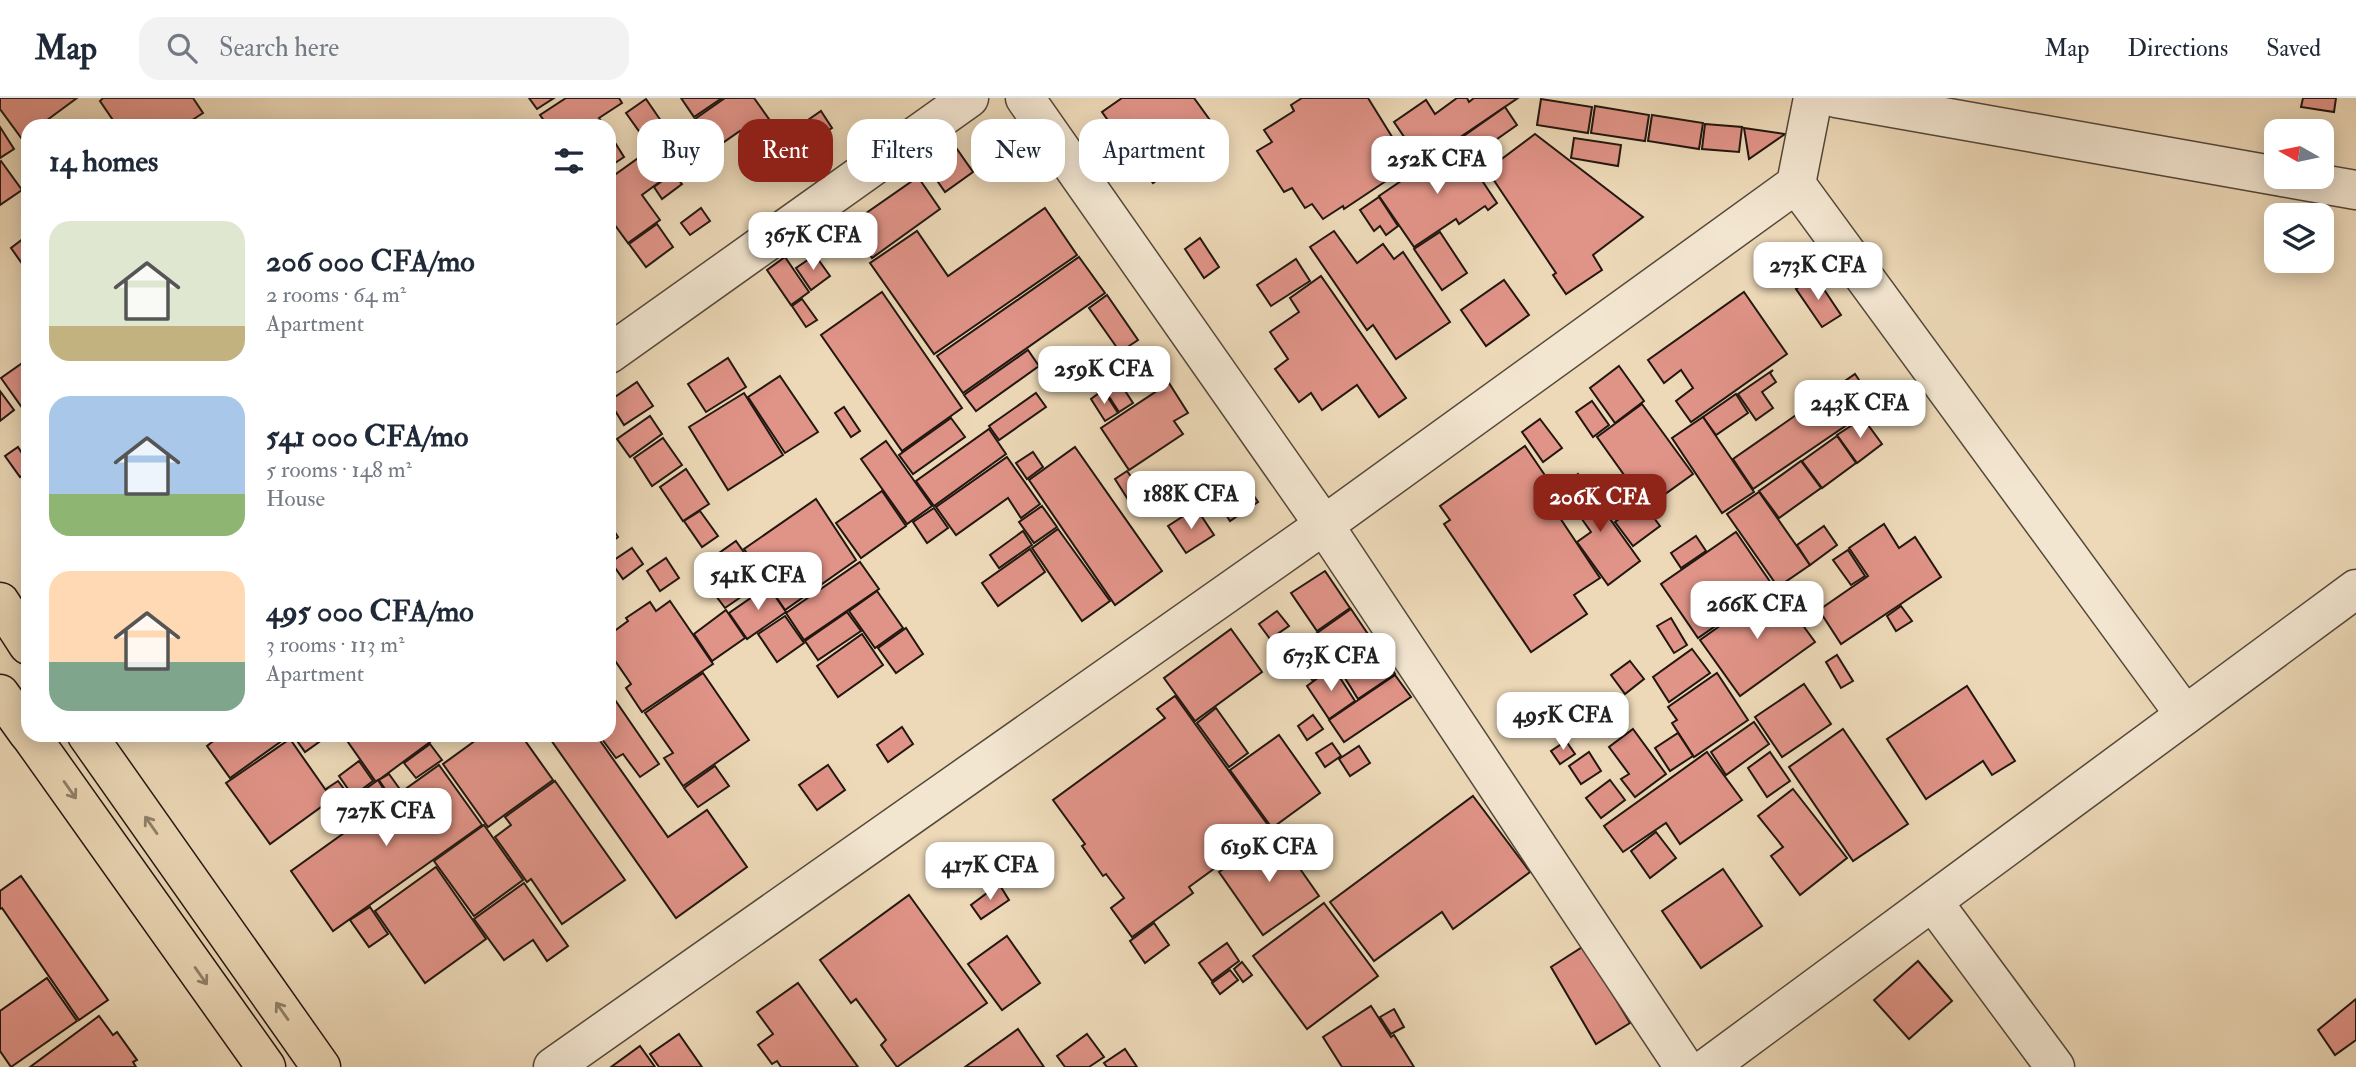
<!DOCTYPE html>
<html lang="en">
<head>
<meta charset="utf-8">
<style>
	:root { --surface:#fff; --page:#f2f2f3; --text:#1f2937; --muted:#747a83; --line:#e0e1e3; --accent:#8f2418 }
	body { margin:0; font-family:"IM FELL Double Pica",serif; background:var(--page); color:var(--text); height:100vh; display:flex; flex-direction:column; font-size:26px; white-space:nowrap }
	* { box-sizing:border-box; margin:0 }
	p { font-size:23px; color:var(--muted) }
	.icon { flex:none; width:38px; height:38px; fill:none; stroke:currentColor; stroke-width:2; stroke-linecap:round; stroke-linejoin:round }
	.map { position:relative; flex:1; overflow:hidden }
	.drawer { position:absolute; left:21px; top:21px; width:595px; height:623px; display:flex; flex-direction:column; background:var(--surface); border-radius:21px; box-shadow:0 4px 18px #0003 }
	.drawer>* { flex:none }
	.top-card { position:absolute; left:637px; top:21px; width:665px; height:63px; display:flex; gap:14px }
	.needle { width:46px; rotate:279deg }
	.buttons { position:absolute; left:2264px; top:21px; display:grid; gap:14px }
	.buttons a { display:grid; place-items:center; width:70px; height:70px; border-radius:14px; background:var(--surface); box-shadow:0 4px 18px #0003; font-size:35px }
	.price { position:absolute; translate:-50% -60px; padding:0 16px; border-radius:14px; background:#fff; color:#222; font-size:23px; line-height:46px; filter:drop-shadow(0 2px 4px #0008) }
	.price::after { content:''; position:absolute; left:50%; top:42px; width:21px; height:16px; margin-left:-10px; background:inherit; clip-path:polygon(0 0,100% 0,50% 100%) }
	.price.selected { background:var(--accent); color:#fff }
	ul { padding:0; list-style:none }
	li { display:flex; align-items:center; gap:21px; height:175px; padding:0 28px }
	li span { display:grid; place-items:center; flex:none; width:196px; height:140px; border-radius:21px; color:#555 }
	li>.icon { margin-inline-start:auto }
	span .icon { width:84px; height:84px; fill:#fffc; stroke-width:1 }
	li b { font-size:30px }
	h2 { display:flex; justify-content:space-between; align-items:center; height:84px; padding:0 28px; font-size:30px }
	.tag { padding:0 24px; border-radius:21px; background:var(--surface); box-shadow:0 4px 18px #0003; font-size:24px; line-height:63px }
	.tag.selected { background:var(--accent); color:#fff }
	header { display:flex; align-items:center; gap:42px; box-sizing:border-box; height:98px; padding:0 35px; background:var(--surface); border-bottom:2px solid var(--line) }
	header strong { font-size:33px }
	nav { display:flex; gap:38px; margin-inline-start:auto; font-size:24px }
	.search { width:490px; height:63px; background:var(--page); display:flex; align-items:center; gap:18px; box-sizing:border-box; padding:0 24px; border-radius:21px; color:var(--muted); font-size:26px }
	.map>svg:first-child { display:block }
	.building { fill:#e09387; stroke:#211710; stroke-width:2 }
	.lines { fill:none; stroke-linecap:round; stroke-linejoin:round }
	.minor-casing { stroke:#54483a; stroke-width:41 }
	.primary-casing { stroke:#211710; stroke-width:41 }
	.minor { stroke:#f3e6d1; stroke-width:38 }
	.primary { stroke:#edd9b8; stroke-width:38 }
	.oneway { stroke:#91826c }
</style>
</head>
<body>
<header>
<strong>Map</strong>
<div class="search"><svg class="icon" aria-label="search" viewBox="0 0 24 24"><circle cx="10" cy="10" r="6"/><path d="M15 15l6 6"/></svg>Search here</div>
<nav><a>Map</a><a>Directions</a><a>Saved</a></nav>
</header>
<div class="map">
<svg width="2356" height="969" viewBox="0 0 2356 969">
	<rect width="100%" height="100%" fill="#edd9b8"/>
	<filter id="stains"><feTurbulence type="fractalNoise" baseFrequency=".00286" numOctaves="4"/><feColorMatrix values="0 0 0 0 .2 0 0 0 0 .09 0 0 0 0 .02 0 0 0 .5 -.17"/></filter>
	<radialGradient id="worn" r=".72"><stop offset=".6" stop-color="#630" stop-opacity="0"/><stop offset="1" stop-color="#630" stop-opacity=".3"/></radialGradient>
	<!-- building -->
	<g class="building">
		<polygon points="0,0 77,0 39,28 28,28 28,36 22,41 0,11"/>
		<polygon points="103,0 193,0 203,15 183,28 117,28 100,3"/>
		<polygon points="529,0 554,0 537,11"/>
		<polygon points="566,0 619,0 622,5 599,20 604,28 548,28 540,17"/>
		<polygon points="681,0 722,0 694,19"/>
		<polygon points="725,0 754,0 796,59 771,77 740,33 711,53 707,47 691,58 675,35"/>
		<polygon points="1122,0 1194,0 1220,36 1153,85 1102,14"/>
		<polygon points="1302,0 1368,0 1407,63 1392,72 1395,77 1344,111 1343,108 1323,121 1312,106 1305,110 1292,90 1284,94 1257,53 1272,44 1264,32 1294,13 1291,7"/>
		<polygon points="1457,0 1467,0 1469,4 1474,0 1518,0 1422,65 1394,24 1426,2 1435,16"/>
		<polygon points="2303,0 2336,0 2334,14 2301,9"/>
		<polygon points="646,1 670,36 651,50 626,15"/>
		<polygon points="1541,1 1592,9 1588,35 1537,27"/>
		<polygon points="1595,8 1649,17 1645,43 1591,35"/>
		<polygon points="1505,9 1517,27 1470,60 1458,42"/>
		<polygon points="821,13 832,30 815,41 805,24"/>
		<polygon points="1652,17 1703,25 1699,51 1648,43"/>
		<polygon points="1705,26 1742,29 1739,54 1702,51"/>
		<polygon points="0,29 14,51 0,60"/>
		<polygon points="1744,30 1785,36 1749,61"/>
		<polygon points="609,35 624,59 609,69"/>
		<polygon points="1535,36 1643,119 1593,157 1602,172 1566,196 1553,177 1556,175 1487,72"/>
		<polygon points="1574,40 1621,47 1618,68 1571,60"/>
		<polygon points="1457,45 1497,105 1488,112 1485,108 1459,126 1456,121 1414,149 1379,98"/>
		<polygon points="655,48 673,74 642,97 660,122 628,145 609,119 609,81"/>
		<polygon points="957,51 973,74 945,94 929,71"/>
		<polygon points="1,63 22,92 0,107 0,64"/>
		<polygon points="673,75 682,86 662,101 654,89"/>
		<polygon points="918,79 940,111 872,160 849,127"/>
		<polygon points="1379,99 1398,128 1386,137 1380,128 1374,133 1360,112"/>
		<polygon points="701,110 710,123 690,137 681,125"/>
		<polygon points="1045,110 1077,157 934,256 870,165 917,133 948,178"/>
		<polygon points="657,126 673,149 646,169 629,146"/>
		<polygon points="1334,133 1357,165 1383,146 1394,161 1403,154 1450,224 1396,261 1373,227 1367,232 1310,149"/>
		<polygon points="1440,134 1467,175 1442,192 1414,151"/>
		<polygon points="28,137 28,174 11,150"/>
		<polygon points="1200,140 1219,169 1204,180 1185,151"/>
		<polygon points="815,157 830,178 811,192 796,170"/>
		<polygon points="785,159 809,194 791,207 767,172"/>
		<polygon points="1079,159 1105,195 963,295 937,258"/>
		<polygon points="1296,161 1310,183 1271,208 1257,187"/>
		<polygon points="1321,178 1406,300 1379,319 1357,287 1322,312 1311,295 1299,304 1275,271 1288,261 1270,234 1299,214 1290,200"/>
		<polygon points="1815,178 1841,217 1822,229 1796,191"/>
		<polygon points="1504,182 1529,217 1486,248 1461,212"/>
		<polygon points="882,194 962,310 902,353 821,237"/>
		<polygon points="1744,194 1787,256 1691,324 1676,303 1693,290 1681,272 1664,285 1648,262"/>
		<polygon points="1107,197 1138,242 1120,254 1089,210"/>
		<polygon points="802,201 817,222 806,229 792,208"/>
		<polygon points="1028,252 1039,268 976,313 964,297"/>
		<polygon points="728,260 746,289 706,314 688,286"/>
		<polygon points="28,261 28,318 1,280"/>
		<polygon points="1619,268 1644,303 1615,325 1590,290"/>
		<polygon points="1773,272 1770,275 1776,284 1762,294 1773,310 1756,322 1738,296"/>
		<polygon points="1855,276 1876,307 1753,391 1733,361"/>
		<polygon points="780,278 818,334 785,355 748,299"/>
		<polygon points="1118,282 1133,305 1119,314 1104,291"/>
		<polygon points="637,284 653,308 624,327 609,303"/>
		<polygon points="1169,285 1188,315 1174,323 1183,336 1129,372 1101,330"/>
		<polygon points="1103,292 1118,315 1105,323 1091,301"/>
		<polygon points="0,293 14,312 0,323"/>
		<polygon points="744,295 783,357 728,392 689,329"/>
		<polygon points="1036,295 1046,309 999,342 989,328"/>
		<polygon points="1736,296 1748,315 1716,337 1703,319"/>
		<polygon points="1592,303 1609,327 1593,339 1576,314"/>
		<polygon points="1642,306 1693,376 1647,409 1597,339"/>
		<polygon points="844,309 860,333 851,339 835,315"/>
		<polygon points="650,318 662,336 630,359 617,341"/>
		<polygon points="1703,319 1754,394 1722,415 1672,340"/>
		<polygon points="951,320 965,339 913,376 899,357"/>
		<polygon points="1863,320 1882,346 1857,365 1837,337"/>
		<polygon points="1540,321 1562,350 1543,364 1522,334"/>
		<polygon points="989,331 1006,356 934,408 916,383"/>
		<polygon points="1837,338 1856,365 1822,390 1802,363"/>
		<polygon points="663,340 682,367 652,388 634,360"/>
		<polygon points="886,343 932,408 907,426 861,361"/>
		<polygon points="1525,348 1555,392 1546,399 1600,480 1574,497 1587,516 1531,554 1444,426 1450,422 1440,408"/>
		<polygon points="18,349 28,365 28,373 20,379 5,358"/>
		<polygon points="1075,349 1162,473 1115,507 1029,382"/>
		<polygon points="1033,354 1043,369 1027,381 1016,365"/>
		<polygon points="1007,359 1040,406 1021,420 1008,400 956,437 936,409"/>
		<polygon points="1801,363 1821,390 1779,420 1759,393"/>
		<polygon points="686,371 709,406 683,423 660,389"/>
		<polygon points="1127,373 1142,394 1129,403 1115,381"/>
		<polygon points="1578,376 1640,463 1608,487 1577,444 1591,434 1560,390"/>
		<polygon points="1246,386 1258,404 1230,423 1218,404"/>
		<polygon points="882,393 906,428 861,460 836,425"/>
		<polygon points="1759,394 1810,467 1778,489 1727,416"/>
		<polygon points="816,401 856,462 785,512 744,451"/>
		<polygon points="1642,404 1660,428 1633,448 1615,424"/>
		<polygon points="1042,408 1057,429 1034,445 1019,424"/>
		<polygon points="934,410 948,430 927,445 913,424"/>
		<polygon points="1196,410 1214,437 1186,455 1168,428"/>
		<polygon points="700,413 718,438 702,449 684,423"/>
		<polygon points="609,425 618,439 609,446"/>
		<polygon points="1884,426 1899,450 1915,439 1941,479 1841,546 1819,512 1868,478 1849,450"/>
		<polygon points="1824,428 1837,447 1810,467 1797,447"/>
		<polygon points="1058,431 1110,503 1082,523 1032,450"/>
		<polygon points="1023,433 1032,447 999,470 990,457"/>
		<polygon points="1736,434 1773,488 1698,540 1661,486"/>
		<polygon points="1696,438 1706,453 1681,470 1671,455"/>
		<polygon points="736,443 764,483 725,510 713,494 728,483 712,460"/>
		<polygon points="632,450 643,466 623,481 611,464"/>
		<polygon points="1030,451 1045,474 998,508 982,485"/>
		<polygon points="1848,452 1865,478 1851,487 1833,462"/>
		<polygon points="666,460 679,480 660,493 647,473"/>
		<polygon points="860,464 879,491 804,542 786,515"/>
		<polygon points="1325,473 1350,510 1317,533 1291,495"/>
		<polygon points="1784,486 1795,501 1788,505 1778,491"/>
		<polygon points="768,488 786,514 747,541 729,515"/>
		<polygon points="1775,489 1815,544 1740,598 1700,542"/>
		<polygon points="877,493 903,530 875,550 849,513"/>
		<polygon points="670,503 713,566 642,614 626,590 631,586 609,554 609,537 628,523 626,520 650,504 656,513"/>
		<polygon points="1901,508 1912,523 1896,533 1887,518"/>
		<polygon points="1351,511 1395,576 1358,601 1317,535"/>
		<polygon points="726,512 745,540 712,563 694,536"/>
		<polygon points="1277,513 1289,528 1270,541 1259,526"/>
		<polygon points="847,514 861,533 818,562 805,543"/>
		<polygon points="785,518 804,545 777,564 758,536"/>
		<polygon points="1671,520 1687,547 1674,555 1657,528"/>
		<polygon points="906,530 923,556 896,575 878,550"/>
		<polygon points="1231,531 1262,574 1195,623 1164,580"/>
		<polygon points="862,536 883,567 838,599 817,568"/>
		<polygon points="1317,546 1333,567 1313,583 1297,561"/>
		<polygon points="1692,551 1710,575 1669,604 1653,579"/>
		<polygon points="1837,557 1853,583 1841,590 1826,564"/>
		<polygon points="1630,563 1644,581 1625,596 1611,577"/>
		<polygon points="1333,569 1355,603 1329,621 1307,588"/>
		<polygon points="703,575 749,642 683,688 664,660 673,655 645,615"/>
		<polygon points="1717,575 1748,622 1694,659 1672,625 1677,622 1668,609"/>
		<polygon points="1395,577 1411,599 1344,644 1329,622"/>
		<polygon points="1804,586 1831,626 1782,659 1755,619"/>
		<polygon points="1967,588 2015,663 1992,677 1983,663 1926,701 1887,641"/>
		<polygon points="1175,598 1270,730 1189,789 1193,795 1132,839 1111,810 1124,800 1106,776 1103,778 1082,748 1085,746 1053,702 1165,620 1157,611"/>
		<polygon points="613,599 659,666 640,679 623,656 616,660 599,637 609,637 609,602"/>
		<polygon points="1216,610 1248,655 1229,669 1197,625"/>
		<polygon points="1313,617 1323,631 1307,642 1298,628"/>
		<polygon points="1754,624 1769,646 1726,677 1711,654"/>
		<polygon points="902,629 913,646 888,664 877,647"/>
		<polygon points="1633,631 1666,676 1635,699 1621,681 1629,676 1609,649"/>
		<polygon points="1843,631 1908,726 1853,763 1789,669"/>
		<polygon points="1678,635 1693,658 1670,673 1655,650"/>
		<polygon points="221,637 290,637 230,680 207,648"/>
		<polygon points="293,637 313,637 319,644 305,654"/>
		<polygon points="343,637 425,637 430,644 376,684"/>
		<polygon points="483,637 521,637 553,682 488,729 443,666"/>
		<polygon points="558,637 596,637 668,739 707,712 747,769 676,820 551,642"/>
		<polygon points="1279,637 1320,695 1272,730 1230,672"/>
		<polygon points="290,641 332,701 270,746 226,685"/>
		<polygon points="1566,643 1575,656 1560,666 1551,653"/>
		<polygon points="1332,645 1341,658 1325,669 1316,655"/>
		<polygon points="430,646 442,662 416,680 404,665"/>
		<polygon points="1359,648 1370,665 1350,678 1339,661"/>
		<polygon points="1589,654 1601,673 1581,686 1569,668"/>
		<polygon points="1707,654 1742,702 1680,746 1666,725 1623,754 1604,728"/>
		<polygon points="1770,654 1790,683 1767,699 1748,670"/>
		<polygon points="359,663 373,683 353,698 339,678"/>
		<polygon points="439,667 482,727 333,833 291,773"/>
		<polygon points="828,667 845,692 817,712 799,687"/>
		<polygon points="715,668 729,688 698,709 684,690"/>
		<polygon points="389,676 399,690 389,697 379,682"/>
		<polygon points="378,682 388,698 367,713 356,698"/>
		<polygon points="1610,682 1625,702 1601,720 1586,700"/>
		<polygon points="338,683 344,691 332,699 326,691"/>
		<polygon points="555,683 625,782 562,826 531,781 527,784 495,739 511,727 505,719"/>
		<polygon points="1793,691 1847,760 1800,797 1771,758 1783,749 1758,718"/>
		<polygon points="1473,698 1530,774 1453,831 1442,814 1374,863 1330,804"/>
		<polygon points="484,727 523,782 474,818 434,763"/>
		<polygon points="1656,734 1676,760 1650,780 1631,753"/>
		<polygon points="1275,735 1319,798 1263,837 1219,774"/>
		<polygon points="436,769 486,841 425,885 375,813"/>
		<polygon points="1723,771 1762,828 1701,870 1662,813"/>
		<polygon points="21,778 108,902 79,922 2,810 0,811 0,793"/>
		<polygon points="524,785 568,848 547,863 533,842 504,862 474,821"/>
		<polygon points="999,786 1009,802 981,821 971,807"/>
		<polygon points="909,797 987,905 897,969 881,947 886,942 856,901 851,905 820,862"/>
		<polygon points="1324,805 1378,878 1307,931 1253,858"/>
		<polygon points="370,809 388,836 369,849 350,822"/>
		<polygon points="1154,825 1169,847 1145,865 1130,843"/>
		<polygon points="1007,838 1040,885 1002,912 968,866"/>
		<polygon points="1227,845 1239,863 1212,883 1199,865"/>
		<polygon points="1584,848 1630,925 1596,946 1551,869"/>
		<polygon points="1918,863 1952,903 1909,941 1874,902"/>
		<polygon points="1242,864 1252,877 1243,884 1234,871"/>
		<polygon points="1230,872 1238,882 1220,896 1212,885"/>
		<polygon points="47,880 77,923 11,969 0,953 0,913"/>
		<polygon points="798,885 858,969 781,969 777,963 772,966 758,947 773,936 757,914"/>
		<polygon points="2356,901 2356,942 2335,957 2318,932"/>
		<polygon points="1371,908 1391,939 1394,937 1414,969 1342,969 1323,939"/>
		<polygon points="1394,911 1404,929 1391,936 1380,919"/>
		<polygon points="99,918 113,937 117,934 137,962 133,964 136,969 30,969"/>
		<polygon points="1018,931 1044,969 965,969"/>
		<polygon points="679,936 702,969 659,969 650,956"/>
		<polygon points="1087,936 1104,959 1089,969 1065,969 1057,958"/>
		<polygon points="640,948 655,969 611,969"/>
		<polygon points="1125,951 1137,969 1107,969 1104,965"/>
	</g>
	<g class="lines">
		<defs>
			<g id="minor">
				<polyline points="1025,0 1324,427 1684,969"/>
				<polyline points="1836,0 2277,78"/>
				<polyline points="2282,79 2356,92"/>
				<polyline points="1796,86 2185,617"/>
				<polyline points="609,256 969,0"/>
				<polyline points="1933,804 2055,969"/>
				<polyline points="553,969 1324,427 1796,86 1813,0"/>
				<polyline points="1708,969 2356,491"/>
			</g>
			<g id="primary">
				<polyline points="0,504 28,547"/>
				<polyline points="0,596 28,635"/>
				<polyline points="30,637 266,969"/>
				<polyline points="87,637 321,969"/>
			</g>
		</defs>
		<!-- minor casing -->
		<use href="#minor" class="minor-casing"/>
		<!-- primary casing -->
		<use href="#primary" class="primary-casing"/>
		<!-- minor -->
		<use href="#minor" class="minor"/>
		<!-- primary -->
		<use href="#primary" class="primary"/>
	</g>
	<!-- one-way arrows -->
	<defs><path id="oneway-shaft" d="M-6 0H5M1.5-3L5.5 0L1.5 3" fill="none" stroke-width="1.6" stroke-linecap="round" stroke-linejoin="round" transform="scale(1.75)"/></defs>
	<g class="oneway">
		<use href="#oneway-shaft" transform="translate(70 692) rotate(55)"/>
		<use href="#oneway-shaft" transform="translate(151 727) rotate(-125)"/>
		<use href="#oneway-shaft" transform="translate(201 878) rotate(55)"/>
		<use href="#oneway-shaft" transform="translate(282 913) rotate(-125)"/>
	</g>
	<rect width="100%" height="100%" filter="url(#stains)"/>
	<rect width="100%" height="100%" fill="url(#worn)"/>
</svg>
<div class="buttons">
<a><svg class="needle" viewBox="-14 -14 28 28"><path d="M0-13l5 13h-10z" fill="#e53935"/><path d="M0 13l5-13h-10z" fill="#747a83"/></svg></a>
<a><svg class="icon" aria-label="layers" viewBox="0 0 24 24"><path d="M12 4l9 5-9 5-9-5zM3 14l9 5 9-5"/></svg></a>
</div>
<b class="price" style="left:1437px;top:98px">252K CFA</b>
<b class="price" style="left:813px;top:174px">367K CFA</b>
<b class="price" style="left:1818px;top:204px">273K CFA</b>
<b class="price" style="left:1104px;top:308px">259K CFA</b>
<b class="price" style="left:1860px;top:342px">243K CFA</b>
<b class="price" style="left:1191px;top:433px">188K CFA</b>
<b class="price selected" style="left:1600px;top:436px">206K CFA</b>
<b class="price" style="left:758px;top:514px">541K CFA</b>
<b class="price" style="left:1757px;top:543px">266K CFA</b>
<b class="price" style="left:1331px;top:595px">673K CFA</b>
<b class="price" style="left:1563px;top:654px">495K CFA</b>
<b class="price" style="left:386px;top:750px">727K CFA</b>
<b class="price" style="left:1269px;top:786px">619K CFA</b>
<b class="price" style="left:990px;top:804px">417K CFA</b>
<div class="top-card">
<a class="tag">Buy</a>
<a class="tag selected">Rent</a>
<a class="tag">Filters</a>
<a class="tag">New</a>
<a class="tag">Apartment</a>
</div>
<section class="drawer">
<h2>14 homes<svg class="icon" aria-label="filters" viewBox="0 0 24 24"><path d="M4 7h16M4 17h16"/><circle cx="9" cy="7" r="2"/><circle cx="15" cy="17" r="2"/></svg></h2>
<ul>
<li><span style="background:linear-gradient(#dfe7d0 75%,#c2b280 0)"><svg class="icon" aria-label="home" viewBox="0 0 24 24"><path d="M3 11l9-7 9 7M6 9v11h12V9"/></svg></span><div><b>206 000 CFA/mo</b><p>2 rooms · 64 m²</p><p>Apartment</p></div></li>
<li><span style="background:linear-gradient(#a9c7e8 70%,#8fb573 0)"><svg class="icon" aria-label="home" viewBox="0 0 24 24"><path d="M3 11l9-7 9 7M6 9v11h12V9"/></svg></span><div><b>541 000 CFA/mo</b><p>5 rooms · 148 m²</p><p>House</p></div></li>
<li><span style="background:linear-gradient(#ffd9b3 65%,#7fa58c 0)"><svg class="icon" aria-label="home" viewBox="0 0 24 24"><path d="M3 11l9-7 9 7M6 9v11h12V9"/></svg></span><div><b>495 000 CFA/mo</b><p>3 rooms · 113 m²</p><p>Apartment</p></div></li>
</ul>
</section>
</div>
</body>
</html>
